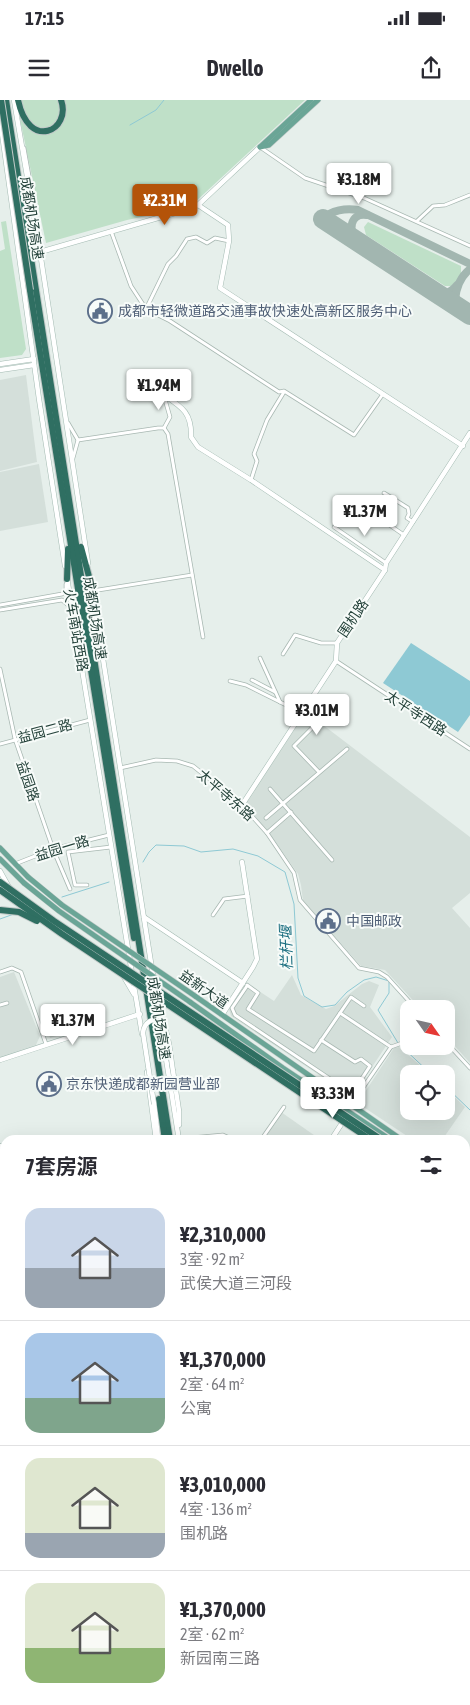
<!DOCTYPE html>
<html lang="zh">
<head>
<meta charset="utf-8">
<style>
	:root { --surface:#fff; --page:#f2f2f3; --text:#2b2b33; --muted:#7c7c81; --line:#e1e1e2; --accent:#b45309 }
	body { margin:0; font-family:"Asap Condensed","Noto Sans SC",sans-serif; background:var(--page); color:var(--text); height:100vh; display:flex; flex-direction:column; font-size:19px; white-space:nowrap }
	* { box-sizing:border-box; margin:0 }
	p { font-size:16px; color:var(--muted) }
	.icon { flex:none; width:28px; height:28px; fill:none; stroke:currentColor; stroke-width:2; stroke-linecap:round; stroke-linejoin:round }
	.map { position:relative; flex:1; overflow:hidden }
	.details { position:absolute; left:0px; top:1035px; width:470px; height:570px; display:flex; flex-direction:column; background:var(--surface); border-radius:15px 15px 0 0; box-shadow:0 5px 20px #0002 }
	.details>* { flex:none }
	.needle { width:32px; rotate:124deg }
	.controls { position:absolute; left:400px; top:900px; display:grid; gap:10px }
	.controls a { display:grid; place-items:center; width:55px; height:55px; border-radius:10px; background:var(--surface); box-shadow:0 5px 20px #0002; font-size:25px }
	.price { position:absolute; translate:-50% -42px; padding:0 11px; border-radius:5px; background:#fff; color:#222; font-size:16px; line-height:32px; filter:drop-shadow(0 1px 2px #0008) }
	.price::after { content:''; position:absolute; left:50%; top:30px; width:15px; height:11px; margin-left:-8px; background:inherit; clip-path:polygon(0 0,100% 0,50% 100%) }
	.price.selected { background:var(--accent); color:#fff }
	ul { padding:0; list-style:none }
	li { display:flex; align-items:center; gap:15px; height:125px; padding:0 25px }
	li+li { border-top:1px solid var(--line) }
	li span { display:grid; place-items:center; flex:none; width:140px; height:100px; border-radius:15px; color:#555 }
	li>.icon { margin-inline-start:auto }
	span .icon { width:60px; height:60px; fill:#fffc; stroke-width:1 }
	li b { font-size:21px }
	h2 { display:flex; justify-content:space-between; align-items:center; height:60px; padding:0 25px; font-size:21px }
	.status { display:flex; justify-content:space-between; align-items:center; height:35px; padding:0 25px; background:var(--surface); direction:ltr }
	.status svg { height:14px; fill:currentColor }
	header { display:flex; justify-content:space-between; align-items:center; height:65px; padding:0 25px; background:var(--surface); font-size:22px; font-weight:700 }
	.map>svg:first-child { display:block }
	.built { fill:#d4dfda }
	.green { fill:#bfe0c8 }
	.water { fill:#8ec9d4 }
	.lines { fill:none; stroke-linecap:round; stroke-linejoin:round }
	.stream { stroke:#8ec9d4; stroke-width:1 }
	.taxiway { stroke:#a2b6b0; stroke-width:8 }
	.runway { stroke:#a2b6b0; stroke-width:20 }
	.street-casing { stroke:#a8b8b2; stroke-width:4.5 }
	.secondary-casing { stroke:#a4bbb3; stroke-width:5.5 }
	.primary-casing { stroke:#c2cac8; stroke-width:6 }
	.highway-casing { stroke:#c2cac8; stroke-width:8 }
	.street { stroke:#fff; stroke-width:3 }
	.secondary { stroke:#fff; stroke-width:4.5 }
	.primary { stroke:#6aa596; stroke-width:5 }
	.highway { stroke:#2f6f62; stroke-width:6 }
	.rail { stroke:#5f7d75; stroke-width:1; stroke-dasharray:10 5; stroke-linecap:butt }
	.secondary-bridge-casing { stroke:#a4bbb3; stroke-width:5.5; stroke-linecap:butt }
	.primary-bridge-casing { stroke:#c2cac8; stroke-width:6; stroke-linecap:butt }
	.highway-bridge-casing { stroke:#c2cac8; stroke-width:8; stroke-linecap:butt }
	.secondary-bridge { stroke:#fff; stroke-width:4.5 }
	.primary-bridge { stroke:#6aa596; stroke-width:5 }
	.highway-bridge { stroke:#2f6f62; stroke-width:6 }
	.labels { text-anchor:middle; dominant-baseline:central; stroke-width:4; stroke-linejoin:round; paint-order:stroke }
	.street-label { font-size:14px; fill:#24423a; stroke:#f7fbf9 }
	.service-label { font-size:14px; fill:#4e5e75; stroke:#f7fbf9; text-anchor:start }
	.water-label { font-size:15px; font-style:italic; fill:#1c6f80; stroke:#f7fbf9 }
</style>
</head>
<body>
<div class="status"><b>17:15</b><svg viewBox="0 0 49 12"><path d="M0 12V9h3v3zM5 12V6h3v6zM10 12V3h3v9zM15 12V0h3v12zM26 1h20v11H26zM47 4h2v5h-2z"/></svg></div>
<header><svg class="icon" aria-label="menu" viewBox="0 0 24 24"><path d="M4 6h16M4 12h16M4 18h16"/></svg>Dwello<svg class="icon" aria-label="share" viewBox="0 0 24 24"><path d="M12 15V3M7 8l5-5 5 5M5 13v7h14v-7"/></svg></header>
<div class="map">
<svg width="470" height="1605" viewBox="0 0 470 1605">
	<rect width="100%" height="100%" fill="#e6efeb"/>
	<!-- built -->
	<g class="built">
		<polygon points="26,275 37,362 0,371 0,280"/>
		<polygon points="39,364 48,422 0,431 0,372"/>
		<polygon points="306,612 470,737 470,793 452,808 470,828 470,963 446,936 446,909 421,909 385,870 361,866 303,801 301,785 298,774 270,734 245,704"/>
		<polygon points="14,872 40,936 36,945 0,957 0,877"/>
		<polygon points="292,875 301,895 326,909 334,906 362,884 369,881 379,885 370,907 392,937 352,997 231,916 229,909 247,883 274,901"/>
		<polygon points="74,906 81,928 50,938 43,916"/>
		<polygon points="399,947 430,974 409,974 409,1011 446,1011 446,989 465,1007 442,1040 413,1040 362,1006 361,998 394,948"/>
		<polygon points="281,1012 321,1040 262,1040"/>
	</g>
	<!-- green -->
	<g class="green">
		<polygon points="18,0 305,0 193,104 165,112 127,120 46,143 21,24"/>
		<polygon points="6,121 26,249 22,255 0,258 0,151 5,149 1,122"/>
		<polygon points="368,122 461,166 461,176 451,186 445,186 366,135 364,127"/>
		<polygon points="0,1392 5,1399 5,1470 0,1467"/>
		<polygon points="276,1600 361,1600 373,1605 276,1605"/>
	</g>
	<!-- water -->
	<g class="water">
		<polygon points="411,543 470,581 470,615 458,632 383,583"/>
		<polygon points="1,1149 5,1149 5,1214 0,1215"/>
	</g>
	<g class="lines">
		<!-- stream -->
		<g class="stream">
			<polyline points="130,25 156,10 164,0"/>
			<polyline points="143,762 149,752 156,745 184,746 201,752 233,749 258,756 285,772 294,804 298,878 304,896 322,907 335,905 347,892 364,880 376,877 389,881 389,893 378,910 398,943"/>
			<polyline points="62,797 109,782"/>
			<polyline points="0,819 14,814"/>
			<polyline points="401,946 431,974"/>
			<polyline points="446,987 470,1010"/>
			<polyline points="72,1600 78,1605"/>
		</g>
		<!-- taxiway -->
		<g class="taxiway">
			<path d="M323,119C331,110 346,108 358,110L470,164"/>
			<path d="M358,142C347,132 350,112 367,115"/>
			<path d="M436,193C446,195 451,192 457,185"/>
			<path d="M462,210L455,200C456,188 460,177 470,169"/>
		</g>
		<!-- runway -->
		<polyline class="runway" points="323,119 470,215"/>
		<defs>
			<g id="street">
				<polyline points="260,47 305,78 364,98 470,146"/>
				<polyline points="24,48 31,87"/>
				<polyline points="417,121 433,106 445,105 470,95"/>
				<polyline points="111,131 131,186 146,209 170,221 279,292 284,291 354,335 383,294"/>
				<polyline points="146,209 168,164 176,156 187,139 196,137 207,143 215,138 229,141"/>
				<polyline points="68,323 78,340 73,358"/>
				<polyline points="164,328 170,317 164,296"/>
				<polyline points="78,340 158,328 164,328 168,334 203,537"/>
				<polyline points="251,380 257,361 254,354 267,320 284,292"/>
				<polyline points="384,393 408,408 409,414 407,418 413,422"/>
				<polyline points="385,422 404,435"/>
				<polyline points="334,427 386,463"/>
				<polyline points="92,491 192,475"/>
				<polyline points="0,505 62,494 66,489 66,484"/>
				<polyline points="0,510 62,500 67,504 72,510"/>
				<polyline points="283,554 295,535 321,543 337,543"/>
				<polyline points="260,558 280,602"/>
				<polyline points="336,561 470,649"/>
				<polyline points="0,569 15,639 53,749 70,789"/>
				<polyline points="252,580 275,592"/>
				<polyline points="230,581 246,585 302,613 317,623 294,646 319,672"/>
				<polyline points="0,644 90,620"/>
				<polyline points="120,668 156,660 177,661 193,666 242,705 267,733 291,712"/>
				<polyline points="270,689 332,760"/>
				<polyline points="266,718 347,649"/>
				<polyline points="267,733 294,773 300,800 359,868 379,872 387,877 416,909"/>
				<polyline points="15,764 53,749 109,735"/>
				<polyline points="87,785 75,785 68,752 111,747"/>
				<polyline points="213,815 224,799 248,796"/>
				<polyline points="0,872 12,868 21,872 46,944"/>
				<polyline points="247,885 258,893 248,909 314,951 340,913"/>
				<polyline points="247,886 232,908 235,915 348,991 355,989 370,966 361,959 355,962 321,940"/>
				<polyline points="0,905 7,903"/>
				<polyline points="364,906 351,897 340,913 391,947"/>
				<polyline points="446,942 470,968"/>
				<polyline points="351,1005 391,947 405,942"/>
				<polyline points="179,1039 223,1035 234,1040"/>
				<polyline points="261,1040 284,1007"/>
				<polyline points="465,1080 470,1073"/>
				<polyline points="465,1400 470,1398"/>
				<polyline points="465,1442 470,1451"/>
				<polyline points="465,1539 470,1541"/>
			</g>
			<g id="secondary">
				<polyline points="14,0 40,152 88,463"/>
				<polyline points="0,19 39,299 65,466"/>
				<polyline points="198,105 228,125 229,141 220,188 463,346"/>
				<polyline points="40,152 189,109 198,105 260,47"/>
				<polyline points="0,264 34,259"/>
				<polyline points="0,270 34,265"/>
				<path d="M164,295C182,307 192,313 191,337L198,347L251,380L385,470"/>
				<polyline points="67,478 132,873"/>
				<polyline points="91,483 155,888"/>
				<polyline points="242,705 336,561 337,543 385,470 386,463 470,333"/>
				<polyline points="0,771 16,800"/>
				<polyline points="144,817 243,883"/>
				<polyline points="124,877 134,894"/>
				<polyline points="133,880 142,934"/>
				<polyline points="156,896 179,1040"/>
				<polyline points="222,915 253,867 257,859 242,762"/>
				<polyline points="0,960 140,914"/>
				<polyline points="173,971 179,1011 179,1025"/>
				<polyline points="147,972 156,1040"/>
				<polyline points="154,1004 158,1037"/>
				<polyline points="331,1040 344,1020"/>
				<polyline points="0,1046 5,1054"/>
				<polyline points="0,1056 5,1063"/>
				<polyline points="0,1088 5,1088"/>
				<polyline points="0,1224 5,1222"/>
				<polyline points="465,1232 470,1230"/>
				<polyline points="465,1263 470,1261"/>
				<polyline points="0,1345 5,1352"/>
				<polyline points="465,1457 470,1456"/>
				<polyline points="243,1600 244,1605"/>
				<polyline points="267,1600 268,1605"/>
				<polyline points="448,1600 460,1605"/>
			</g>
			<g id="primary">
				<polyline points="260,47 269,45 318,0"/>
				<polyline points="260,47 311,0"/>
				<polyline points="0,748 28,777"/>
				<polyline points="0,759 24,783"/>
				<polyline points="195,896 402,1040"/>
				<polyline points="190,902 283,968 391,1040"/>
				<polyline points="465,1083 470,1086"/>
				<polyline points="465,1089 470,1092"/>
				<polyline points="0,1575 5,1570"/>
				<polyline points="104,1600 109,1605"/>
			</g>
			<g id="highway">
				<polyline points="6,0 170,1040"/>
				<path d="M18,0C29,52 72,30 61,0"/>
				<polyline points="30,190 134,838"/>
				<polyline points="81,447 91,484"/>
				<polyline points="67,479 68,449"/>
				<polyline points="159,999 165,1040"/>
				<polyline points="465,1097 470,1100"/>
				<polyline points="465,1103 470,1107"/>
				<polyline points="465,1236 470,1234"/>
				<polyline points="465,1244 470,1241"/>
				<polyline points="465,1253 470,1251"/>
				<polyline points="0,1558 5,1553"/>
				<polyline points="0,1563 5,1566"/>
				<polyline points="0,1579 5,1579"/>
				<polyline points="82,1600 87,1605"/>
				<polyline points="94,1600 99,1605"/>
				<polyline points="252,1600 253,1605"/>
				<polyline points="259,1600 260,1605"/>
			</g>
		</defs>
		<!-- street casing -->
		<use href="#street" class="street-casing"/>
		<!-- secondary casing -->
		<use href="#secondary" class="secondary-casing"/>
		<!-- primary casing -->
		<use href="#primary" class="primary-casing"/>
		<!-- highway casing -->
		<use href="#highway" class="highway-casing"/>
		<!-- street -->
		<use href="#street" class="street"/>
		<!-- secondary -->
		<use href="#secondary" class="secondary"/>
		<!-- primary -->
		<use href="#primary" class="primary"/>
		<!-- highway -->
		<use href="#highway" class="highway"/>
		<!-- rail -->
		<g class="rail">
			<polyline points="0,1378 5,1385"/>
			<polyline points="0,1448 5,1455"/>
			<polyline points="163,1600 166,1605"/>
			<polyline points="376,1600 387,1605"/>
		</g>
		<defs>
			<path id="secondary-bridge" d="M154,1004L143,933C144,923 153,915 162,924C169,931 171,960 173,971"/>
			<g id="primary-bridge">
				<polyline points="28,777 62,805 195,896"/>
				<polyline points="24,783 59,811 190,902"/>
			</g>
			<g id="highway-bridge">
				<polyline points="1,0 30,190"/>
				<polyline points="0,782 54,821 382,1040"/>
				<polyline points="0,790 62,834 371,1040"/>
				<polyline points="0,810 19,812 37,821"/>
				<polyline points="0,1484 5,1480"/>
				<polyline points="0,1497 5,1502"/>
				<polyline points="0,1509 5,1514"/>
				<polyline points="0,1516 5,1521"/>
			</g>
		</defs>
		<!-- secondary-bridge casing -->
		<use href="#secondary-bridge" class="secondary-bridge-casing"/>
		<!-- primary-bridge casing -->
		<use href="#primary-bridge" class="primary-bridge-casing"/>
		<!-- highway-bridge casing -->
		<use href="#highway-bridge" class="highway-bridge-casing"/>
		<!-- secondary-bridge -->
		<use href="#secondary-bridge" class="secondary-bridge"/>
		<!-- primary-bridge -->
		<use href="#primary-bridge" class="primary-bridge"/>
		<!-- highway-bridge -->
		<use href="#highway-bridge" class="highway-bridge"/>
	</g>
	<!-- icons -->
	<defs>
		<symbol id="civic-ring" viewBox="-11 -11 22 22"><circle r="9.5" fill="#f7fbf9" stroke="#5c6f8a" stroke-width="1.5"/><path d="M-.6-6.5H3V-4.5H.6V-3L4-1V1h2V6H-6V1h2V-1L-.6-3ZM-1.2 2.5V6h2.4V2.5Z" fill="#5c6f8a"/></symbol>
	</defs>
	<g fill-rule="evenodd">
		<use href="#civic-ring" x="86" y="197" width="28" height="28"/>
		<use href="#civic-ring" x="314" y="807" width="28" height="28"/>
		<use href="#civic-ring" x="35" y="970" width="28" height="28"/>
	</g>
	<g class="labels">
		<!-- street labels -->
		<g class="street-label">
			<text transform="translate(32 118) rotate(81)">成都机场高速</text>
			<text transform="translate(95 518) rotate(81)">成都机场高速</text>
			<text transform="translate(353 518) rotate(-56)">围机路</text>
			<text transform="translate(76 530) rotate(80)">火车南站西路</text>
			<text transform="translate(416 613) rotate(33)">太平寺西路</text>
			<text transform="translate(45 631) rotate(-15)">益园二路</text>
			<text transform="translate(28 681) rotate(71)">益园路</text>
			<text transform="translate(226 695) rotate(41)">太平寺东路</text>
			<text transform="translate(62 748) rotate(-17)">益园一路</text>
			<text transform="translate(204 889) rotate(35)">益新大道</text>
			<text transform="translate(159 918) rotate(81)">成都机场高速</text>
		</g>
		<!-- service labels -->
		<g class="service-label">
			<text x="118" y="211">成都市轻微道路交通事故快速处高新区服务中心</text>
			<text x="346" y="821">中国邮政</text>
			<text x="66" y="984">京东快递成都新园营业部</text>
		</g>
		<!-- water labels -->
		<g class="water-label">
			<text transform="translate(286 848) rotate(-92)">栏杆堰</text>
		</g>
	</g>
</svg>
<div class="controls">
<a><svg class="needle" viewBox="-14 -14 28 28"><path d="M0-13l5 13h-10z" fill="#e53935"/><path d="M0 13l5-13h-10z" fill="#7c7c81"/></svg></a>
<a><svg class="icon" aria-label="locate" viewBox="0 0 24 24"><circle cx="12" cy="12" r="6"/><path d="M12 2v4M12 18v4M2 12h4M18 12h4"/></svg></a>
</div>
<b class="price" style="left:359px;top:105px">¥3.18M</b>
<b class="price selected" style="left:165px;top:126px">¥2.31M</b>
<b class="price" style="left:159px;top:311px">¥1.94M</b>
<b class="price" style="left:365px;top:437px">¥1.37M</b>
<b class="price" style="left:317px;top:636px">¥3.01M</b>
<b class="price" style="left:73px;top:946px">¥1.37M</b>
<b class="price" style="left:333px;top:1019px">¥3.33M</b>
<section class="details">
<h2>7套房源<svg class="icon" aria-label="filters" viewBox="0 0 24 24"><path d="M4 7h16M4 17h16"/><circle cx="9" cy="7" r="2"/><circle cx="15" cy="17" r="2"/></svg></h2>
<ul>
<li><span style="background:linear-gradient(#c9d6e8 60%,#9aa5b1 0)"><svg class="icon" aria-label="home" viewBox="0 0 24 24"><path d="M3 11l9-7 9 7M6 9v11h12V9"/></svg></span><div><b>¥2,310,000</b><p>3室 · 92 m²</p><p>武侯大道三河段</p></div></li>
<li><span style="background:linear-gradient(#a9c7e8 65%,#7fa58c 0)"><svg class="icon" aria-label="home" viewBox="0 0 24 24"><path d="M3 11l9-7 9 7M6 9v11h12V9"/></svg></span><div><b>¥1,370,000</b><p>2室 · 64 m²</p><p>公寓</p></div></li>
<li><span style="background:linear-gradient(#dfe7d0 75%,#9aa5b1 0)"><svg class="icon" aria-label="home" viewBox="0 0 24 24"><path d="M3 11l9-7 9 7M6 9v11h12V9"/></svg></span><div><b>¥3,010,000</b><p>4室 · 136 m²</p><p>围机路</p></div></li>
<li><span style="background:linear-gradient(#dfe7d0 65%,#8fb573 0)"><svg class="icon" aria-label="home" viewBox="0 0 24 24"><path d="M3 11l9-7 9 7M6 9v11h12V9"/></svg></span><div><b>¥1,370,000</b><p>2室 · 62 m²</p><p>新园南三路</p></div></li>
</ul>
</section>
</div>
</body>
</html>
